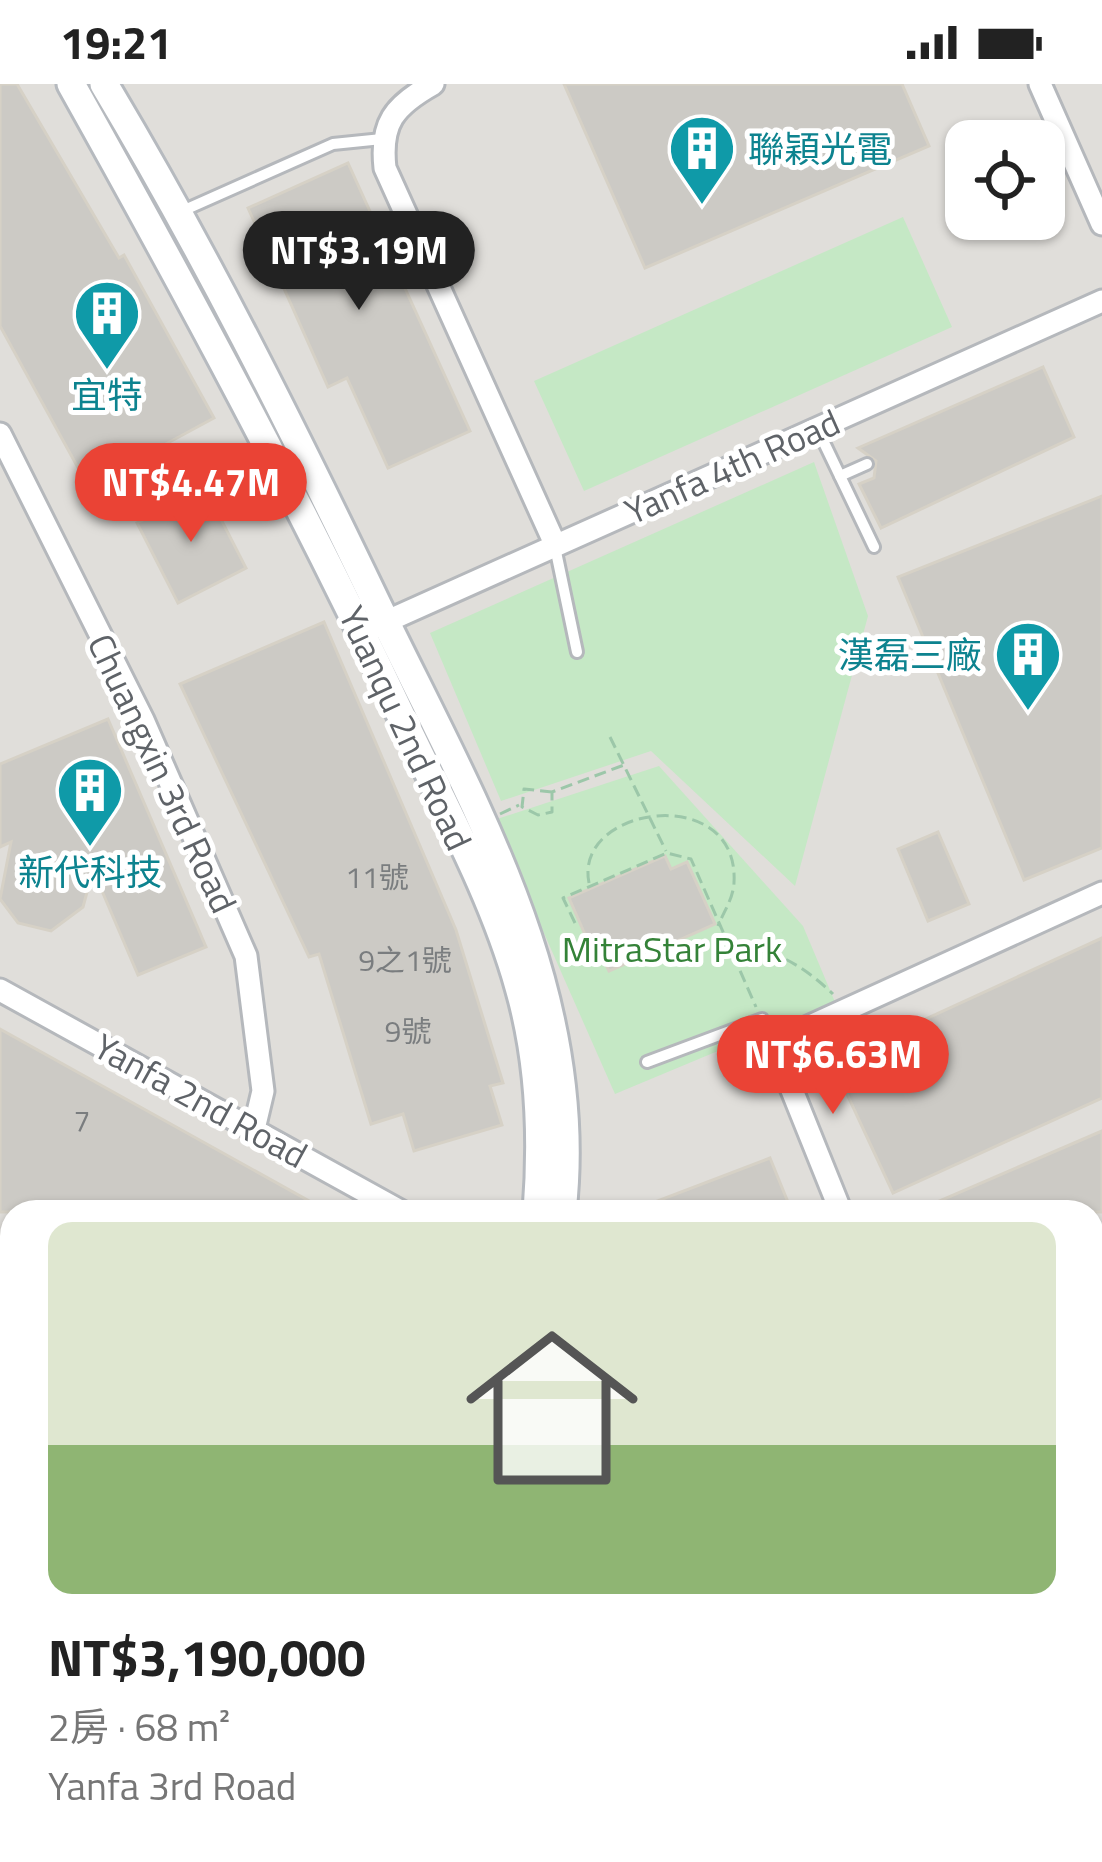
<!DOCTYPE html>
<html lang="zh-TW">
<head>
<meta charset="utf-8">
<style>
	:root { --surface:#fff; --page:#f6f6f6; --text:#222; --muted:#767676; --line:#e0e0e0; --accent:#ea4335 }
	body { margin:0; font-family:"Titillium Web","Noto Sans TC",sans-serif; background:var(--page); color:var(--text); height:100vh; display:flex; flex-direction:column; font-size:45px; white-space:nowrap }
	* { box-sizing:border-box; margin:0 }
	p { font-size:39px; color:var(--muted) }
	.icon { flex:none; width:66px; height:66px; fill:none; stroke:currentColor; stroke-width:2; stroke-linecap:round; stroke-linejoin:round }
	.map { position:relative; flex:1; overflow:hidden }
	.side { position:absolute; left:0px; top:1116px; width:1104px; height:663px; display:flex; flex-direction:column; background:var(--surface); border-radius:36px 36px 0 0; box-shadow:0 3px 9px #0004 }
	.side>* { flex:none }
	.controls { position:absolute; left:945px; top:36px; display:grid; gap:24px }
	.controls a { display:grid; place-items:center; width:120px; height:120px; border-radius:24px; background:var(--surface); box-shadow:0 3px 9px #0004; font-size:60px }
	.price { position:absolute; translate:-50% -102px; padding:0 27px; border-radius:42px; background:var(--accent); color:#fff; font-size:39px; line-height:78px; filter:drop-shadow(0 3px 6px #0008) }
	.price::after { content:''; position:absolute; left:50%; top:72px; width:36px; height:27px; margin-left:-18px; background:inherit; clip-path:polygon(0 0,100% 0,50% 100%) }
	.price.active { background:#222; color:#fff }
	ul { padding:0; list-style:none }
	li { display:grid; align-content:center; gap:24px; height:636px; padding:0 48px }
	li+li { border-top:3px solid var(--line) }
	li span { display:grid; place-items:center; height:372px; border-radius:24px; color:#555 }
	li>.icon { margin-inline-start:auto }
	span .icon { width:216px; height:216px; fill:#fffc; stroke-width:1 }
	li b { font-size:51px }
	.status { display:flex; justify-content:space-between; align-items:center; height:84px; padding:0 60px; background:var(--surface); direction:ltr }
	.status svg { height:33px; fill:currentColor }
	.map>svg:first-child { display:block }
	.industrial { fill:#e0deda; fill-rule:evenodd }
	.education { fill:#e1ded6 }
	.green { fill:#c5e8c5 }
	.building { fill:#cccac5; stroke:#d6d1c6; stroke-width:3 }
	.lines { fill:none; stroke-linecap:round; stroke-linejoin:round }
	.lane-casing { stroke:#b5b8bc; stroke-width:16 }
	.street-casing { stroke:#b5b8bc; stroke-width:27 }
	.secondary-casing { stroke:#b6babf; stroke-width:33 }
	.path { stroke:#9cc7a9; stroke-width:3; stroke-dasharray:12 6; stroke-linecap:butt }
	.lane { stroke:#fff; stroke-width:10 }
	.street { stroke:#fff; stroke-width:21 }
	.secondary { stroke:#fff; stroke-width:27 }
	.labels { text-anchor:middle; dominant-baseline:central; stroke-width:10; stroke-linejoin:round; paint-order:stroke }
	.number-label { font-size:30px; fill:#7a7d7f }
	.culture-label { font-size:36px; fill:#0d838f; stroke:#fff }
	.street-label { font-size:36px; fill:#5f6368; stroke:#fff }
	.park-label { font-size:36px; fill:#348238; stroke:#fff }
</style>
</head>
<body>
<div class="status"><b>19:21</b><svg viewBox="0 0 49 12"><path d="M0 12V9h3v3zM5 12V6h3v6zM10 12V3h3v9zM15 12V0h3v12zM26 1h20v11H26zM47 4h2v5h-2z"/></svg></div>
<div class="map">
<svg width="1102" height="1778" viewBox="0 0 1102 1778">
	<rect width="100%" height="100%" fill="#f1efe8"/>
	<!-- industrial -->
	<path class="industrial" d="M0,0H1102V1778H453L446,1767H1092V1128H12V1470L0,1484ZM966,57H1044V135H966Z"/>
	<!-- education -->
	<polygon class="education" points="12,1553 12,1767 352,1767 359,1778 0,1778 0,1568"/>
	<!-- green -->
	<g class="green">
		<polygon points="903,133 952,243 584,407 534,297"/>
		<polygon points="814,378 868,532 795,802 651,667 501,717 430,549"/>
		<polygon points="659,682 803,842 835,918 615,1010 494,736"/>
	</g>
	<!-- building -->
	<g class="building">
		<polygon points="0,0 17,0 119,174 124,171 214,334 88,402 0,242"/>
		<polygon points="564,0 902,0 929,62 645,184"/>
		<polygon points="348,79 470,347 388,384 347,294 328,303 248,124"/>
		<polygon points="1043,283 1074,353 881,444 859,400 874,394 876,377 858,364"/>
		<polygon points="205,404 246,484 178,519 137,439"/>
		<polygon points="1102,412 1102,764 1024,796 898,493"/>
		<polygon points="324,538 456,846 503,999 490,1002 502,1041 414,1067 403,1030 371,1040 319,870 309,873 180,600"/>
		<polygon points="108,635 206,863 138,891 93,786 83,823 51,847 18,839 0,815 11,758 0,763 0,680"/>
		<polygon points="938,748 969,820 928,837 898,765"/>
		<polygon points="665,772 671,785 687,778 715,840 609,887 600,868 594,871 569,814"/>
		<polygon points="1102,854 1102,1014 893,1109 832,978"/>
		<polygon points="0,945 329,1128 0,1128"/>
		<polygon points="1102,1047 1102,1128 941,1128 937,1118"/>
		<polygon points="770,1074 792,1128 632,1128 631,1127"/>
	</g>
	<g class="lines">
		<defs>
			<g id="lane">
				<polyline points="180,128 333,60 382,55"/>
				<polyline points="817,344 874,463"/>
				<polyline points="840,392 867,380"/>
				<polyline points="555,463 577,568"/>
				<polyline points="647,978 762,935 773,959"/>
				<polyline points="0,1581 12,1581"/>
				<polyline points="1092,1613 1102,1608"/>
				<polyline points="9,1652 12,1653"/>
				<polyline points="223,1767 239,1774"/>
				<polyline points="340,1767 348,1778"/>
				<polyline points="913,1767 918,1778"/>
				<polyline points="155,1778 159,1767"/>
				<polyline points="967,1778 993,1767"/>
			</g>
			<g id="street">
				<path d="M433,0C394,22 380,39 385,84L555,460"/>
				<polyline points="1040,0 1102,140"/>
				<polyline points="0,350 143,636 246,872 263,1007 254,1045"/>
				<polyline points="374,543 1102,217"/>
				<polyline points="0,906 402,1128"/>
				<polyline points="841,1128 773,959 1102,809"/>
				<polyline points="1092,1457 1102,1452"/>
				<polyline points="0,1501 12,1486"/>
				<polyline points="465,1778 482,1767"/>
			</g>
			<g id="secondary">
				<path d="M71,0C188,209 301,419 403,636C444,723 493,810 519,903C540,976 543,1052 537,1128"/>
				<path d="M104,0C204,167 290,339 374,514C467,708 587,903 562,1128"/>
				<polyline points="0,1393 12,1402"/>
				<polyline points="0,1429 12,1438"/>
				<polyline points="376,1767 383,1778"/>
				<polyline points="409,1767 417,1778"/>
			</g>
		</defs>
		<!-- lane casing -->
		<use href="#lane" class="lane-casing"/>
		<!-- street casing -->
		<use href="#street" class="street-casing"/>
		<!-- secondary casing -->
		<use href="#secondary" class="secondary-casing"/>
		<!-- path -->
		<g class="path">
			<polyline points="610,653 666,767"/>
			<polyline points="552,708 524,705 522,723 538,731 552,728 552,708 624,681"/>
			<polyline points="500,730 519,721"/>
			<path d="M589,799C573,721 740,698 734,799C733,815 724,827 718,842"/>
			<polyline points="575,839 563,814 667,769 691,775 756,923"/>
			<path d="M734,868C769,857 809,887 833,910"/>
			<polyline points="1092,1721 1102,1723"/>
			<polyline points="128,1778 133,1767"/>
			<polyline points="1095,1778 1102,1771"/>
		</g>
		<!-- lane -->
		<use href="#lane" class="lane"/>
		<!-- street -->
		<use href="#street" class="street"/>
		<!-- secondary -->
		<use href="#secondary" class="secondary"/>
	</g>
	<!-- icons -->
	<defs>
		<symbol id="building-pin" viewBox="-11 -11 22 30"><path d="M0 17L-7.5 6A9.5 9.5 0 1 1 7.5 6Z" fill="#0f9aa8" stroke="#fff"/><path d="M-4-6H4V6H1V3H-1V6H-4ZM-2.5-4.3h1.7v1.8h-1.7ZM.8-4.3h1.7v1.8H.8ZM-2.5-1h1.7V.8h-1.7ZM.8-1h1.7V.8H.8Z" fill="#fff"/></symbol>
	</defs>
	<g fill-rule="evenodd">
		<use href="#building-pin" x="664" y="26" width="76" height="104"/>
		<use href="#building-pin" x="69" y="191" width="76" height="104"/>
		<use href="#building-pin" x="990" y="532" width="76" height="104"/>
		<use href="#building-pin" x="52" y="668" width="76" height="104"/>
	</g>
	<g class="labels">
		<!-- number labels -->
		<g class="number-label">
			<text x="377" y="793">11號</text>
			<text x="405" y="876">9之1號</text>
			<text x="408" y="947">9號</text>
			<text x="82" y="1036">7</text>
		</g>
		<!-- culture labels -->
		<g class="culture-label">
			<text x="748" y="64" text-anchor="start">聯穎光電</text>
			<text x="107" y="310">宜特</text>
			<text x="982" y="570" text-anchor="end">漢磊三廠</text>
			<text x="90" y="787">新代科技</text>
		</g>
		<!-- street labels -->
		<g class="street-label">
			<text transform="translate(732 382) rotate(-24)">Yanfa 4th Road</text>
			<text transform="translate(406 644) rotate(65)">Yuanqu 2nd Road</text>
			<text transform="translate(163 689) rotate(65)">Chuangxin 3rd Road</text>
			<text transform="translate(201 1016) rotate(29)">Yanfa 2nd Road</text>
		</g>
		<!-- park labels -->
		<g class="park-label">
			<text x="672" y="864">MitraStar Park</text>
		</g>
	</g>
</svg>
<div class="controls">
<a><svg class="icon" aria-label="locate" viewBox="0 0 24 24"><circle cx="12" cy="12" r="6"/><path d="M12 2v4M12 18v4M2 12h4M18 12h4"/></svg></a>
</div>
<b class="price active" style="left:359px;top:229px">NT$3.19M</b>
<b class="price" style="left:191px;top:461px">NT$4.47M</b>
<b class="price" style="left:833px;top:1033px">NT$6.63M</b>
<section class="side">
<ul>
<li><span style="background:linear-gradient(#dfe7d0 60%,#8fb573 0)"><svg class="icon" aria-label="home" viewBox="0 0 24 24"><path d="M3 11l9-7 9 7M6 9v11h12V9"/></svg></span><div><b>NT$3,190,000</b><p>2房 · 68 m²</p><p>Yanfa 3rd Road</p></div></li>
</ul>
</section>
</div>
</body>
</html>
